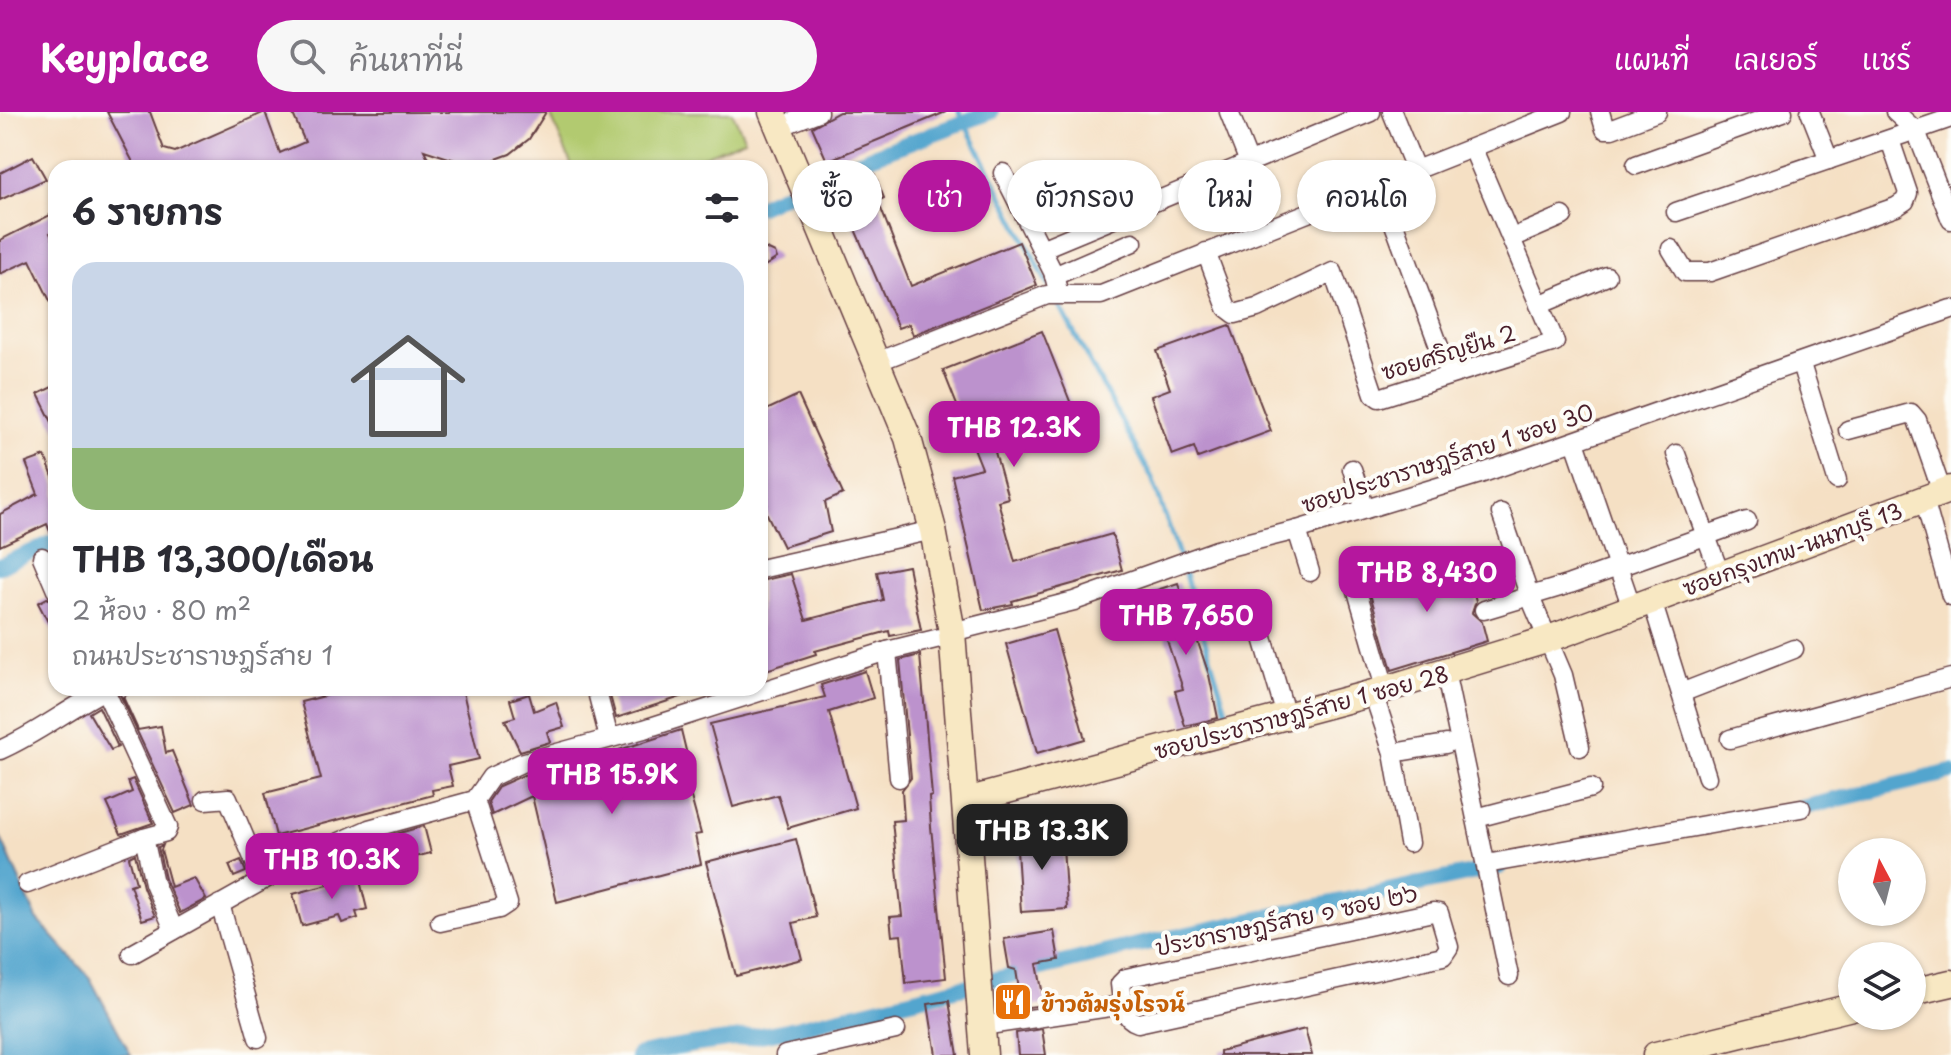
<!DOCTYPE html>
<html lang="th">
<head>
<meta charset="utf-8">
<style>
	:root { --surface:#fff; --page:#f7f7f7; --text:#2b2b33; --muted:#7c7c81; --line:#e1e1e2; --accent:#b5179e }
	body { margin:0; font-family:"Playpen Sans","Playpen Sans Thai",sans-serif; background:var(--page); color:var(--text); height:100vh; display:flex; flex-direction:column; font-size:30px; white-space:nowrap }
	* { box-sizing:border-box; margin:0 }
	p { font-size:26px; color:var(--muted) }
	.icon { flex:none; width:44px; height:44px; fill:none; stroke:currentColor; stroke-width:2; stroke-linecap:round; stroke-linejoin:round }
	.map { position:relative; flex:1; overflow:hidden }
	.side { position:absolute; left:48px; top:48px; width:720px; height:536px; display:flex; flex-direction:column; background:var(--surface); border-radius:24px; box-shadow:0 2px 6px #0004 }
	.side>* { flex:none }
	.guide { position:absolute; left:792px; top:48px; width:760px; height:72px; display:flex; gap:16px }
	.needle { width:52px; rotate:353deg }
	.controls { position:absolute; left:1838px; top:726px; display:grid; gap:16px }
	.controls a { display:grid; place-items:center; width:88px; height:88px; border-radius:50%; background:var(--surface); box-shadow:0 2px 6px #0004; font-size:40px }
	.price { position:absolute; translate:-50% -68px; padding:0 18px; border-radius:16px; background:var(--accent); color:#fff; font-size:26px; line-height:52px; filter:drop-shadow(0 2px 4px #0008) }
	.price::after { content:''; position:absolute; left:50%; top:48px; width:24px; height:18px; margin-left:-12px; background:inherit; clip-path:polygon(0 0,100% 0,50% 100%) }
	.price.selected { background:#222; color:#fff }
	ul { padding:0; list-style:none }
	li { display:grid; align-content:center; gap:16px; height:424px; padding:0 24px }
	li+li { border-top:2px solid var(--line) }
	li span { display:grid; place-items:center; height:248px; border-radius:24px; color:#555 }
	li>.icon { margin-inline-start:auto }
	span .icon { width:144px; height:144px; fill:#fffc; stroke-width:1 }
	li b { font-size:34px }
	h2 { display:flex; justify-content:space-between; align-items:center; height:96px; padding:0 24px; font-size:34px }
	.pill { padding:0 28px; border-radius:36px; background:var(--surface); box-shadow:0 2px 6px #0004; font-size:28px; line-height:72px }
	.pill.selected { background:var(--accent); color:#fff }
	header { display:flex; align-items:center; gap:48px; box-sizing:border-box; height:112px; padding:0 40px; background:var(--accent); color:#fff }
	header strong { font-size:38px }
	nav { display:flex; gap:44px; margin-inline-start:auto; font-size:28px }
	.search { width:560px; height:72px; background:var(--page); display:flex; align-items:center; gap:20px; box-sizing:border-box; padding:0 28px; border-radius:44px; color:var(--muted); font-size:30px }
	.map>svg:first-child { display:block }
	.green { fill:#b2ca6f; stroke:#7e744d; stroke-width:2 }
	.water { fill:#53a5ce; stroke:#4e627c; stroke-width:2 }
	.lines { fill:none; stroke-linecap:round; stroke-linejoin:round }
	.stream { stroke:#53a5ce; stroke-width:5 }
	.canal { stroke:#53a5ce; stroke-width:16 }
	.building { fill:#bc92cd }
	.street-casing { stroke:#643c42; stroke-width:21 }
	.secondary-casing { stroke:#643c42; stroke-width:29 }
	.street { stroke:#fff; stroke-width:18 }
	.secondary { stroke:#f8e8c3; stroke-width:26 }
	.labels { text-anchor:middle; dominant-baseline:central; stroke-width:8; stroke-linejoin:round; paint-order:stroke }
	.street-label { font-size:22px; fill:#4a1f2b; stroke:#fdfcf7 }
	.food-label { font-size:22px; font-weight:bold; fill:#c56008; stroke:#fdfcf7; text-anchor:start }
</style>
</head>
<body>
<header>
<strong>Keyplace</strong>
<div class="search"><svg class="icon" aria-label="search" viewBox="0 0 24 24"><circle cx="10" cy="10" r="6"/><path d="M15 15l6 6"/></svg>ค้นหาที่นี่</div>
<nav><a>แผนที่</a><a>เลเยอร์</a><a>แชร์</a></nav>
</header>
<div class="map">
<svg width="1951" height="943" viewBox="0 0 1951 943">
	<rect width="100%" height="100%" fill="#fdfcf7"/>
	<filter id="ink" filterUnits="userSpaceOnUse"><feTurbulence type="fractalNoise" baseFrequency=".0125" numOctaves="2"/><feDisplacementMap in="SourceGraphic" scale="16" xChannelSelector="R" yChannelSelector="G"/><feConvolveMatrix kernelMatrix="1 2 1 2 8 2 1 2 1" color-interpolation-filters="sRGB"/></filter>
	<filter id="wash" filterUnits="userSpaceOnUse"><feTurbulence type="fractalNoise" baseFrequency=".006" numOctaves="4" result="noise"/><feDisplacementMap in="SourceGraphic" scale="32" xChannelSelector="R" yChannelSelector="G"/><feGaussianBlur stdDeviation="1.8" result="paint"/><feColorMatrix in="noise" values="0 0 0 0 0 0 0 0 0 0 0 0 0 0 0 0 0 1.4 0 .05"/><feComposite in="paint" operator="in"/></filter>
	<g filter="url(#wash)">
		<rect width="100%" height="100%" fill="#f5e0c4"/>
		<!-- green -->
		<polygon class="green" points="549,0 732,0 745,27 676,56 573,56"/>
		<!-- water -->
		<polygon class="water" points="0,724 37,807 90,866 131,943 0,943"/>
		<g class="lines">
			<!-- stream -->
			<g class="stream">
				<polyline points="959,0 1048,173"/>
				<polyline points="1057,189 1152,366 1180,446"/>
				<polyline points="1183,456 1228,604"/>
			</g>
			<!-- canal -->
			<g class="canal">
				<polyline points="760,94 846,54 991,0"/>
				<polyline points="0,454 56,429"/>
				<polyline points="1789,699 1951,660"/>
				<path d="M638,943C687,931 737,929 787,918L1128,835L1499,755"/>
			</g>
		</g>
		<g id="blocks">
			<!-- building -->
			<g class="building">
				<polygon points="107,0 150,0 164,37 175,40 265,0 280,41 305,30 292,0 546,0 529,27 510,42 488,50 464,51 424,38 433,56 136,56"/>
				<polygon points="839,0 946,0 827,49 812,15"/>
				<polygon points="33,44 46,67 0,88 0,61"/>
				<polygon points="874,61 884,86 878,89 911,174 1019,130 1037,173 913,223 909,212 898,216 837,76"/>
				<polygon points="56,100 56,118 50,121 56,134 56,201 30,148 0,162 0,128"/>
				<polygon points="760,134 775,141 777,146 760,157"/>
				<polygon points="1230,213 1271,319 1198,346 1194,335 1172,343 1151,284 1170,277 1157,239"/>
				<polygon points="1042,219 1077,307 995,340 1008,386 998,389 1015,450 1112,422 1122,458 1012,489 1013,492 983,498 952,364 982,356 943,258"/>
				<polygon points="56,273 56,318 38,282"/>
				<polygon points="798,283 843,382 825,390 831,420 783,435 762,392 767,392 760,377 760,301"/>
				<polygon points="45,344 56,373 56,434 47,412 0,434 0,402 38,382 26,351"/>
				<polygon points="1464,447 1476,489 1472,501 1482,510 1487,529 1392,558 1368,475"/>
				<polygon points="908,454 921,518 890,524 889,519 815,539 816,542 760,560 760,469 791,462 806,508 883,488 877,460"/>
				<polygon points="1178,471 1209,563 1218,606 1185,614 1175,579 1183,577 1151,480"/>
				<polygon points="47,486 56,490 56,525 38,491"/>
				<polygon points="1054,518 1085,627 1037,641 1006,532"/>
				<polygon points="920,543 932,684 929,685 931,715 946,866 906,871 901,823 892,824 890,805 902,804 892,709 904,708 902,678 911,666 900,548"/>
				<polygon points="865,559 873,586 829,600 856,696 788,716 778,683 733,695 710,612 825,585 821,573"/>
				<polygon points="117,576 139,576 123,585 138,618 161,614 166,641 172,639 194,693 175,701"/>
				<polygon points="356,576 462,576 479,647 448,654 453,674 432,678 433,683 276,724 265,681 321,667 301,590"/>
				<polygon points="608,576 698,576 699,579 616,606"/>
				<polygon points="529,582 534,599 556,590 564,615 547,620 550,630 520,639 505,608 515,605 510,588"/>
				<polygon points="99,595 118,635 111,638 89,601"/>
				<polygon points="681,618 688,647 681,648 701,722 695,723 701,752 557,790 532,684 492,703 488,690 499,674 524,663 585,649"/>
				<polygon points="133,667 153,711 121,722 107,691 132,680 128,669"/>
				<polygon points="424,714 431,741 386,752 379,727"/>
				<polygon points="1062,719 1067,797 1021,800 1016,722"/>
				<polygon points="796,727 816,805 793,811 802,847 736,864 706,750"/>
				<polygon points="163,733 161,738 171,775 194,766 206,787 180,801 165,767 158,735"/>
				<polygon points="135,742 143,775 155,804 142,808 130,773 136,771 129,745"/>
				<polygon points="241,748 246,760 234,765 229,753"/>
				<polygon points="346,761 348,767 359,765 367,797 356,800 358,806 342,811 339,804 302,814 293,782 328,773 326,766"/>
				<polygon points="1054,819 1059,848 1037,852 1045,893 1012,897 1010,887 1017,886 1015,877 1019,877 1016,858 1009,856 1004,827"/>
				<polygon points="949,889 958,943 936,943 928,892"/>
				<polygon points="1042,917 1046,943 1018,943 1016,921"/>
				<polygon points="1305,917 1312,943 1220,943 1220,939"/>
			</g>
		</g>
	</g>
	<g filter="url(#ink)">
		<use href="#blocks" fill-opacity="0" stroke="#643c42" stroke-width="2"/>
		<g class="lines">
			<defs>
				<g id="street">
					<polyline points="1229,0 1250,53"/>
					<polyline points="1392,0 1416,59"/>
					<polyline points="1600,0 1605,17 1612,17 1657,0"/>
					<polyline points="1810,0 1829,48"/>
					<polyline points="1895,0 1916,19 1951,108"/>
					<polyline points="779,15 818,0"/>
					<polyline points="1636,53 1783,0"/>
					<polyline points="1003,61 1053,160 1059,182"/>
					<polyline points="1380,74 1447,256"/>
					<polyline points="1676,100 1951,6"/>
					<polyline points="1512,126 1563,104"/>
					<polyline points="1041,137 1371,0"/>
					<polyline points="1671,137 1685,160 1710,160 1896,95 1905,89 1908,81 1890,28"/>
					<polyline points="1206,140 1227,196 1235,202 1257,196 1333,160 1374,282 1379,286 1555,230 1473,37"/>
					<polyline points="1054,164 1133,130"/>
					<polyline points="1539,193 1607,164"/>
					<polyline points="879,249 1047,183 1101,183 1562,0"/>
					<polyline points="1801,252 1837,368"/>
					<polyline points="1848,318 1911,301 1917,308 1942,380"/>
					<polyline points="1575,330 1632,496"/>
					<polyline points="1676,342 1720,462"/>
					<polyline points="1352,357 1365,397"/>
					<polyline points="1924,387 1951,484"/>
					<polyline points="1501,401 1530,485 1563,563 1580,635"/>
					<polyline points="1297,418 1310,460"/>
					<polyline points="42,445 56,478"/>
					<polyline points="760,457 933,418"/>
					<polyline points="1353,465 1385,576"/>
					<polyline points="1652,489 1707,665"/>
					<polyline points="1484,498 1570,472 1747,409"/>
					<polyline points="1256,502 1286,604"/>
					<polyline points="952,520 1074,489 1217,438 1297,418 1477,363 1951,197"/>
					<polyline points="887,539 899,666"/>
					<polyline points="1445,559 1509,864"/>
					<polyline points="104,576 168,715 166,720 144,726 154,771 174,818"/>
					<polyline points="596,576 609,626"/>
					<polyline points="1373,581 1393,641 1446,632"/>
					<polyline points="1681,581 1794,537"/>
					<polyline points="1730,627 1951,566"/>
					<path d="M0,638C37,622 69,596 105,578"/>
					<polyline points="1393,641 1409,731"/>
					<polyline points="205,688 228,686 262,767"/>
					<polyline points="1476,706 1591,676"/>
					<polyline points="1486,752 1801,696"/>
					<polyline points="27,772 144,726"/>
					<polyline points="220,792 258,926"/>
					<path d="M1433,800L1439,801L1449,835L1443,844L1138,911C1121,906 1122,886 1120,872L1126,866Z"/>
					<polyline points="440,810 499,797 508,791 475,688"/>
					<polyline points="132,842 301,747 369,717 475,688 491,665 521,651 644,617 887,539 952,523"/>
					<polyline points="982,914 1123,893"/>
					<polyline points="785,943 896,918"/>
				</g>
				<g id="secondary">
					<polyline points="772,0 908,326 933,418 952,520 984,943"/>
					<polyline points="966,689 1373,581 1546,528 1951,377"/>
					<polyline points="1912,880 1951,871"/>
					<polyline points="1656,943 1852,895"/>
				</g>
			</defs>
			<!-- street casing -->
			<use href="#street" class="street-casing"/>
			<!-- secondary casing -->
			<use href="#secondary" class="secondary-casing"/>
			<!-- street -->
			<use href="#street" class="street"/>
			<!-- secondary -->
			<use href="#secondary" class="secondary"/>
		</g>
	</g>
	<!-- icons -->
	<defs>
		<symbol id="restaurant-square" viewBox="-11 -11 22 22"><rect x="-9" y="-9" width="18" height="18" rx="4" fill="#e8710a" stroke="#fdfcf7"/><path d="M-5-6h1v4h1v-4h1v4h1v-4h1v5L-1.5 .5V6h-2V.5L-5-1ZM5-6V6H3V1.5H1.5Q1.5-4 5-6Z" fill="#fff"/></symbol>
	</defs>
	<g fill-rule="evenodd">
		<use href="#restaurant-square" x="991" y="868" width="44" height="44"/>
	</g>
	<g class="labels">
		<!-- street labels -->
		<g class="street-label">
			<text transform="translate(1448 239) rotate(-17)">ซอยศริญยืน 2</text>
			<text transform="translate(1447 345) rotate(-18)">ซอยประชาราษฎร์สาย 1 ซอย 30</text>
			<text transform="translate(1792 436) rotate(-20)">ซอยกรุงเทพ-นนทบุรี 13</text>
			<text transform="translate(1301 599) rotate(-15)">ซอยประชาราษฎร์สาย 1 ซอย 28</text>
			<text transform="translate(1286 807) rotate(-12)">ประชาราษฎร์สาย ๑ ซอย ๒๖</text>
		</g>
		<!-- food labels -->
		<g class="food-label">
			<text x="1041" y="890">ข้าวต้มรุ่งโรจน์</text>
		</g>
	</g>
</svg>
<div class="controls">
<a><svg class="needle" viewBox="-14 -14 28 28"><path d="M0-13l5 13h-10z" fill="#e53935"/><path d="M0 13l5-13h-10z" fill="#7c7c81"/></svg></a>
<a><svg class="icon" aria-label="layers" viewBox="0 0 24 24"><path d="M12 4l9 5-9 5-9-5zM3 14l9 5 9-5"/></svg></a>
</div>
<b class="price" style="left:1014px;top:357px">THB 12.3K</b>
<b class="price" style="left:1427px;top:502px">THB 8,430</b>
<b class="price" style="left:1186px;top:545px">THB 7,650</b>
<b class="price" style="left:612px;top:704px">THB 15.9K</b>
<b class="price selected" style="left:1042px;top:760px">THB 13.3K</b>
<b class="price" style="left:332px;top:789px">THB 10.3K</b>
<div class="guide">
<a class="pill">ซื้อ</a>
<a class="pill selected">เช่า</a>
<a class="pill">ตัวกรอง</a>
<a class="pill">ใหม่</a>
<a class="pill">คอนโด</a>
</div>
<section class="side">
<h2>6 รายการ<svg class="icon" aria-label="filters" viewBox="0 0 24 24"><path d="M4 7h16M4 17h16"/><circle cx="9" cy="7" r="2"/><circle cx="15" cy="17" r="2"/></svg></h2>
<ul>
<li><span style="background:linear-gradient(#c9d6e8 75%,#8fb573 0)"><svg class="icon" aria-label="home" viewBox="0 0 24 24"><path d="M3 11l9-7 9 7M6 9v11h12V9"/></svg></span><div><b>THB 13,300/เดือน</b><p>2 ห้อง · 80 m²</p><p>ถนนประชาราษฎร์สาย 1</p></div></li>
</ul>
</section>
</div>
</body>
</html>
